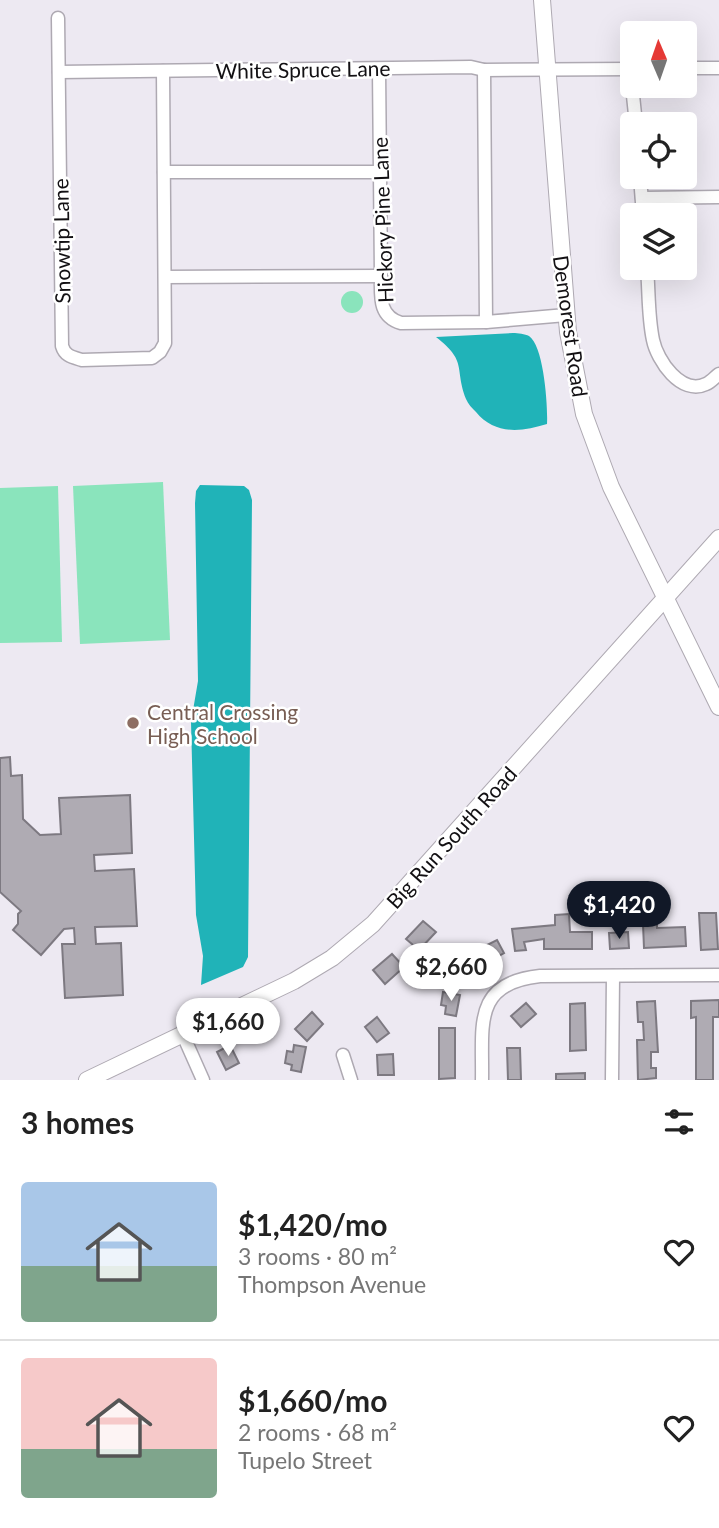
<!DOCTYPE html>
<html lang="en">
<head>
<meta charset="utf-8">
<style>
	:root { --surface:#fff; --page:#f2f2f2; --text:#222; --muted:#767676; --line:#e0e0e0; --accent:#111827 }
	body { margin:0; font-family:Lato,sans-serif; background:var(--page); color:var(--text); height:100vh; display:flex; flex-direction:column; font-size:26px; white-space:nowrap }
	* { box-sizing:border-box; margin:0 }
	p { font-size:23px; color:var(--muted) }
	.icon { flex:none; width:38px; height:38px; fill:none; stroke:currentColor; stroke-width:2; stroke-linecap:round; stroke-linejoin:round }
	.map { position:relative; height:1080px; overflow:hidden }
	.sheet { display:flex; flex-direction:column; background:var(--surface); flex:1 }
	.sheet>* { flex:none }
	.needle { width:46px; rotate:358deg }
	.tools { position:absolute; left:620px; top:21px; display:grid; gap:14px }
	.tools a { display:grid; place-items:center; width:77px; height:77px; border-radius:7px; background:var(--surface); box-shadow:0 7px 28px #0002; font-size:35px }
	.price { position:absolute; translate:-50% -60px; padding:0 16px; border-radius:24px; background:#fff; color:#222; font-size:23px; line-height:46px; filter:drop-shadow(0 2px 4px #0008) }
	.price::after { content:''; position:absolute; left:50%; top:42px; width:21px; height:16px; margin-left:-10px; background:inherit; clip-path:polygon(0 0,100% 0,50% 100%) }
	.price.selected { background:var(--accent); color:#fff }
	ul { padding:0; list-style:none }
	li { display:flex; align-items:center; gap:21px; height:175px; padding:0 21px }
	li+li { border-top:2px solid var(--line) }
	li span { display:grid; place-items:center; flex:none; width:196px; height:140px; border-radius:7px; color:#555 }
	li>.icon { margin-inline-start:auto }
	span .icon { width:84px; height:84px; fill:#fffc; stroke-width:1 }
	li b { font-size:30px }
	h2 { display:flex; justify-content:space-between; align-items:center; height:84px; padding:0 21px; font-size:30px }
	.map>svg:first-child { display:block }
	.green { fill:#8ae4bc }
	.water { fill:#20b3b8 }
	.building { fill:#afabb3; stroke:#7d7981; stroke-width:2 }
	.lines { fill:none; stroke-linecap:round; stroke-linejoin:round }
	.street-casing { stroke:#aea9b2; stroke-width:15 }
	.secondary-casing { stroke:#aea9b2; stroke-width:18 }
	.street { stroke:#fff; stroke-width:12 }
	.secondary { stroke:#fff; stroke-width:16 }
	.education-dot { fill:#8d6e63; stroke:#fff; stroke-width:2.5 }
	.labels { text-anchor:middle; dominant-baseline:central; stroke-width:5; stroke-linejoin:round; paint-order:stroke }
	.street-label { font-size:21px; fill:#121013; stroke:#fff }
	.education-label { font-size:21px; fill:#785e54; stroke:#fff; text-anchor:start }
</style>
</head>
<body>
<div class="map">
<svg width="719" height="1080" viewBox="0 0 719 1080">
	<rect width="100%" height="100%" fill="#ede9f2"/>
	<!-- green -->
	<g class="green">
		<circle cx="352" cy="302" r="11"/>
		<polygon points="163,482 170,640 80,644 73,486"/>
		<polygon points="58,486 62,642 0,643 0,488"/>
	</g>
	<!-- water -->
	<g class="water">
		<path d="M513,333C518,333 525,334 529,336C544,346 548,407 547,424C521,432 495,435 476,412C472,408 468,404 466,399C454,367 468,362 436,337Z"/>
		<polygon points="200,485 244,486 249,490 252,500 248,957 243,967 201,985 203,956 196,915 191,722 198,681 195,503 196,491"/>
	</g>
	<!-- building -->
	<g class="building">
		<polygon points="10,757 11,776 22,775 23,819 40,835 61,834 59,798 130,795 132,853 94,855 95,871 134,869 137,926 95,927 96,944 121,943 123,995 65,998 62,944 75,944 74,928 64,929 41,955 13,930 18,924 18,914 21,911 0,892 0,758"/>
		<polygon points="699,913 716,913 718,949 701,950"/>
		<polygon points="569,914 570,932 592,932 592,949 544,949 544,939 524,942 526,950 515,951 512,929 555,925 555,915"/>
		<polygon points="423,921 436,932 419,950 406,939"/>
		<polygon points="643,924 657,924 657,928 685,927 686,946 644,948"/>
		<polygon points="628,932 629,948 610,949 609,933"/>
		<polygon points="497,940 504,953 486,963 479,949"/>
		<polygon points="392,954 404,967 385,984 373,970"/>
		<polygon points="465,962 477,971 465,987 454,978"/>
		<polygon points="443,992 460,995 456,1016 445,1014 446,1006 441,1005"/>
		<polygon points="719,1000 719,1017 713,1017 713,1080 696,1080 696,1017 691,1018 691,1001"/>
		<polygon points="655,1001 658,1052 651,1052 651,1068 656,1068 656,1078 638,1080 637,1040 644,1040 643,1022 638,1022 637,1002"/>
		<polygon points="526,1003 536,1014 521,1027 511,1016"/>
		<polygon points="585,1003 586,1050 570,1051 570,1004"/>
		<polygon points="312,1012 323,1024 307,1041 295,1029"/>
		<polygon points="377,1017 389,1033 377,1042 365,1027"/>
		<polygon points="439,1028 455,1028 455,1078 439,1079"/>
		<polygon points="230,1045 239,1063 226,1070 217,1052"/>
		<polygon points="294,1045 306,1047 301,1072 291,1070 292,1065 285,1063 287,1051 293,1052"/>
		<polygon points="507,1048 520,1048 521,1080 508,1080"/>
		<polygon points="393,1054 394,1075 378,1075 377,1055"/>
		<polygon points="585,1073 585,1080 556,1080 556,1074"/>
	</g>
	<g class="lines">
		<defs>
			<g id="street">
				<path d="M58,18L62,346C65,356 72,357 82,360L152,358L160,352L165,343L163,71"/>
				<polyline points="684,68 719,68"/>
				<path d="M379,69L381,276C381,296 378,316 401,323L486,322L566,315"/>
				<polyline points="484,70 486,322"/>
				<polyline points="59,72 471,67 484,70 632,69"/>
				<polyline points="632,86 636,124"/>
				<polyline points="164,172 380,172"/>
				<polyline points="640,177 643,215"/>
				<polyline points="642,198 719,197"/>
				<path d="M647,268C649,291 648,317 653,340C657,360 681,396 706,384C711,382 715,377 719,374"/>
				<polyline points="165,277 381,276"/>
				<polyline points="183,1035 203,1080"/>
				<polyline points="343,1055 351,1080"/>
				<path d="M482,1080C483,1026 472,983 540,976L719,975"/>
				<polyline points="612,1080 613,976"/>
			</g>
			<g id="secondary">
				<polyline points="542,0 568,332 584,414 611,487 719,707"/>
				<polyline points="87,1080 294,981 332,958 373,924 719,538"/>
			</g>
		</defs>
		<!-- street casing -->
		<use href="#street" class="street-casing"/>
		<!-- secondary casing -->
		<use href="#secondary" class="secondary-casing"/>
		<!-- street -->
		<use href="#street" class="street"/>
		<!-- secondary -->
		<use href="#secondary" class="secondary"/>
	</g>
	<!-- markers -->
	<circle class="education-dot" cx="133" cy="723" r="7"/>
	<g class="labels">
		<!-- street labels -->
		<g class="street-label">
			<text transform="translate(303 69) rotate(-1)">White Spruce Lane</text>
			<text transform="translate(382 220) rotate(-92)">Hickory Pine Lane</text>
			<text transform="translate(61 241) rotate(-91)">Snowtip Lane</text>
			<text transform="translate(571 326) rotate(82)">Demorest Road</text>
			<text transform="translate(451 837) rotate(-48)">Big Run South Road</text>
		</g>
		<!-- education labels -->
		<g class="education-label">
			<text x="147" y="711">Central Crossing<tspan x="147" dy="24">High School</tspan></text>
		</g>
	</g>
</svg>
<div class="tools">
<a><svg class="needle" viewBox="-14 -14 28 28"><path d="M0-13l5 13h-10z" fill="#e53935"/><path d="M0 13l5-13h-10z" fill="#767676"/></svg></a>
<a><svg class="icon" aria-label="locate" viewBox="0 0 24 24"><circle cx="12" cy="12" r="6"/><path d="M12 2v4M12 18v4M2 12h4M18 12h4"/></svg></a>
<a><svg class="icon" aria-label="layers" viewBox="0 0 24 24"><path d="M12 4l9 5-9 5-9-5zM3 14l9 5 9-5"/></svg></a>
</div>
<b class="price selected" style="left:619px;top:941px">$1,420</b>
<b class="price" style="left:451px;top:1003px">$2,660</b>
<b class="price" style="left:228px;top:1058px">$1,660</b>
</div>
<section class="sheet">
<h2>3 homes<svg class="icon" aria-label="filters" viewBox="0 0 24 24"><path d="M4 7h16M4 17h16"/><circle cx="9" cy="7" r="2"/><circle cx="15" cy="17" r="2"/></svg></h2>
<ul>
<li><span style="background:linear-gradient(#a9c7e8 60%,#7fa58c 0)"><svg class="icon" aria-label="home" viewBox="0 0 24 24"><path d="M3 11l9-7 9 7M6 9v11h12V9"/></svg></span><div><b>$1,420/mo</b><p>3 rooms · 80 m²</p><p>Thompson Avenue</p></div><svg class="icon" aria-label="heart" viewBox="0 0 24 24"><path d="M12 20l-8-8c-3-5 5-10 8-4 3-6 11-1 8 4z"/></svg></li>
<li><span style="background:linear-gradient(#f6c9c9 65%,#7fa58c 0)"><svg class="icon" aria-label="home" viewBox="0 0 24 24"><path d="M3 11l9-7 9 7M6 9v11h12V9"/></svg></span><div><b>$1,660/mo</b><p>2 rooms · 68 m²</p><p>Tupelo Street</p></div><svg class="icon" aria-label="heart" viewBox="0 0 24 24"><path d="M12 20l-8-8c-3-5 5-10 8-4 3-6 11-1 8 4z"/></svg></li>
</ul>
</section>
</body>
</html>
